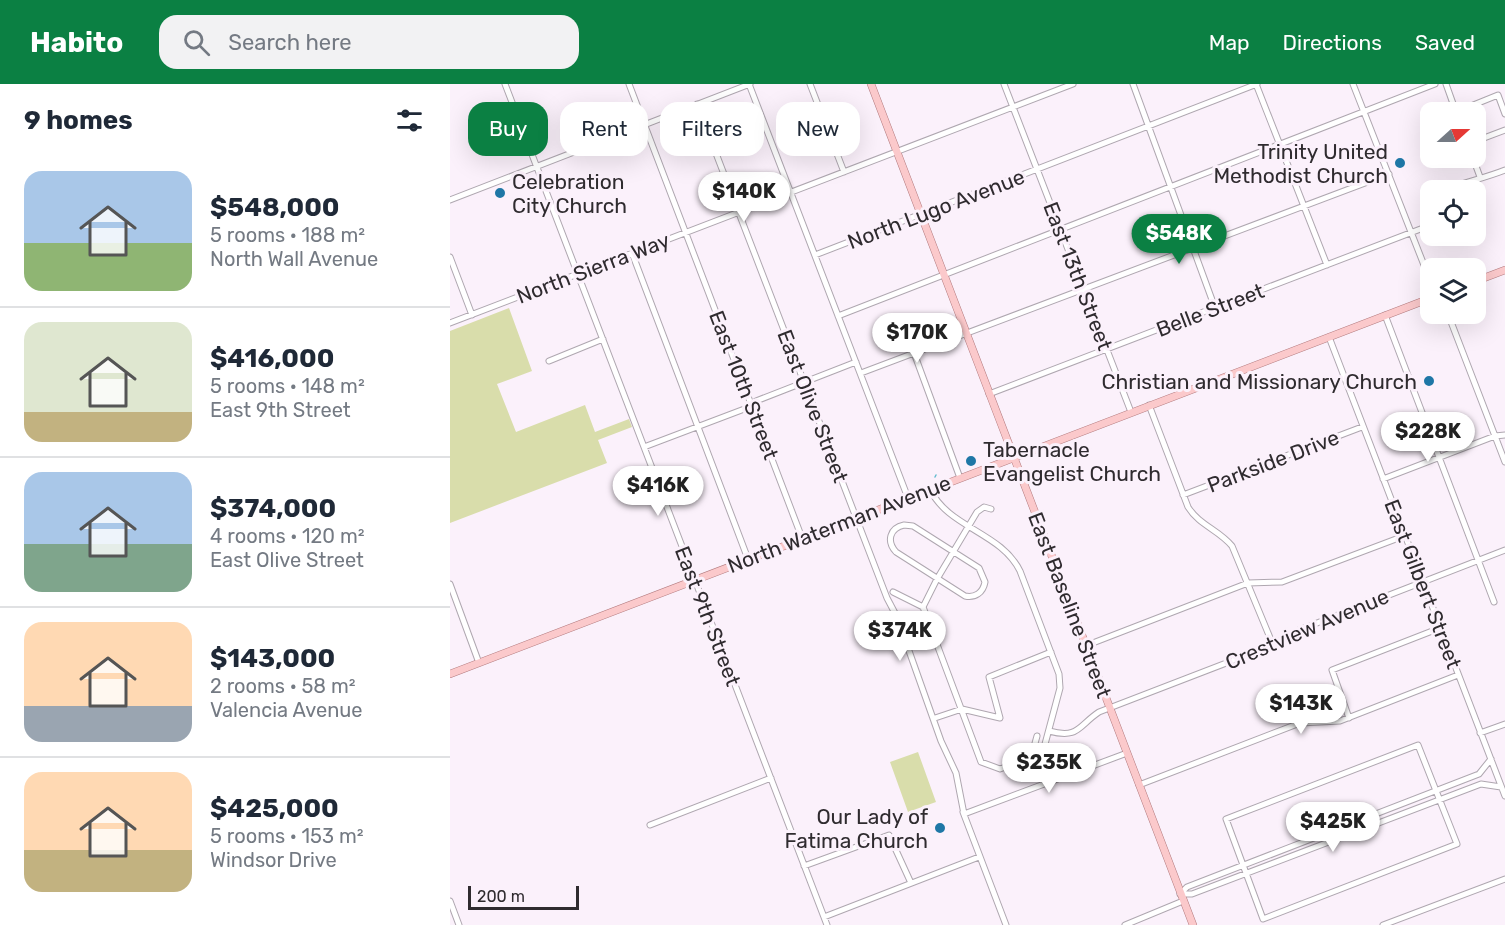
<!DOCTYPE html>
<html lang="en">
<head>
<meta charset="utf-8">
<style>
	:root { --surface:#fff; --page:#f2f2f3; --text:#1f2937; --muted:#747a83; --line:#e0e1e3; --accent:#0b8043 }
	body { margin:0; font-family:Rubik,sans-serif; background:var(--page); color:var(--text); height:100vh; display:flex; flex-direction:column; font-size:22px; white-space:nowrap }
	* { box-sizing:border-box; margin:0 }
	p { font-size:20px; color:var(--muted) }
	.icon { flex:none; width:33px; height:33px; fill:none; stroke:currentColor; stroke-width:2; stroke-linecap:round; stroke-linejoin:round }
	.map { position:relative; flex:1; overflow:hidden }
	.drawer { display:flex; flex-direction:column; background:var(--surface); width:450px }
	.drawer>* { flex:none }
	.guide { position:absolute; left:18px; top:18px; width:570px; height:54px; display:flex; gap:12px }
	.needle { width:39px; rotate:69deg }
	.fabs { position:absolute; left:970px; top:18px; display:grid; gap:12px }
	.fabs a { display:grid; place-items:center; width:66px; height:66px; border-radius:12px; background:var(--surface); box-shadow:0 6px 24px #0002; font-size:30px }
	.scale { position:absolute; left:18px; bottom:15px; width:111px; box-sizing:border-box; padding-left:6px; border:3px solid #2f2b2f; border-top:0; font-size:16px; line-height:21px; white-space:nowrap; color:#2f2b2f; -webkit-text-stroke:4px #fbf1fb; paint-order:stroke }
	.price { position:absolute; translate:-50% -51px; padding:0 14px; border-radius:21px; background:#fff; color:#222; font-size:20px; line-height:39px; filter:drop-shadow(0 2px 3px #0008) }
	.price::after { content:''; position:absolute; left:50%; top:36px; width:18px; height:14px; margin-left:-9px; background:inherit; clip-path:polygon(0 0,100% 0,50% 100%) }
	.price.selected { background:var(--accent); color:#fff }
	ul { padding:0; list-style:none }
	li { display:flex; align-items:center; gap:18px; height:150px; padding:0 24px }
	li+li { border-top:2px solid var(--line) }
	li span { display:grid; place-items:center; flex:none; width:168px; height:120px; border-radius:18px; color:#555 }
	li>.icon { margin-inline-start:auto }
	span .icon { width:72px; height:72px; fill:#fffc; stroke-width:1 }
	li b { font-size:26px }
	h2 { display:flex; justify-content:space-between; align-items:center; height:72px; padding:0 24px; font-size:26px }
	.tag { padding:0 21px; border-radius:18px; background:var(--surface); box-shadow:0 6px 24px #0002; font-size:21px; line-height:54px }
	.tag.selected { background:var(--accent); color:#fff }
	header { display:flex; align-items:center; gap:36px; box-sizing:border-box; height:84px; padding:0 30px; background:var(--accent); color:#fff }
	header strong { font-size:28px }
	nav { display:flex; gap:33px; margin-inline-start:auto; font-size:21px }
	.search { width:420px; height:54px; background:var(--page); display:flex; align-items:center; gap:15px; box-sizing:border-box; padding:0 21px; border-radius:18px; color:var(--muted); font-size:22px }
	main { display:flex; flex:1; min-height:0 }
	.map>svg:first-child { display:block }
	.green { fill:#d9ddab }
	.lines { fill:none; stroke-linecap:round; stroke-linejoin:round }
	.stream { stroke:#65bcd0; stroke-width:1.5 }
	.minor-casing { stroke:#afa7b0; stroke-width:7 }
	.major-casing { stroke:#b27a7e; stroke-width:8 }
	.minor { stroke:#fff; stroke-width:5 }
	.major { stroke:#fbc9cb; stroke-width:7 }
	.poi-dot { fill:#1e77a6; stroke:#fbf1fb; stroke-width:2 }
	.labels { text-anchor:middle; dominant-baseline:central; stroke-width:6; stroke-linejoin:round; paint-order:stroke }
	.poi-label { font-size:21px; fill:#2f2b2f; stroke:#fbf1fb; text-anchor:end }
	.street-label { font-size:21px; fill:#2f2b2f; stroke:#fbf1fb }
</style>
</head>
<body>
<header>
<strong>Habito</strong>
<div class="search"><svg class="icon" aria-label="search" viewBox="0 0 24 24"><circle cx="10" cy="10" r="6"/><path d="M15 15l6 6"/></svg>Search here</div>
<nav><a>Map</a><a>Directions</a><a>Saved</a></nav>
</header>
<main>
<section class="drawer">
<h2>9 homes<svg class="icon" aria-label="filters" viewBox="0 0 24 24"><path d="M4 7h16M4 17h16"/><circle cx="9" cy="7" r="2"/><circle cx="15" cy="17" r="2"/></svg></h2>
<ul>
<li><span style="background:linear-gradient(#a9c7e8 60%,#8fb573 0)"><svg class="icon" aria-label="home" viewBox="0 0 24 24"><path d="M3 11l9-7 9 7M6 9v11h12V9"/></svg></span><div><b>$548,000</b><p>5 rooms · 188 m²</p><p>North Wall Avenue</p></div></li>
<li><span style="background:linear-gradient(#dfe7d0 75%,#c2b280 0)"><svg class="icon" aria-label="home" viewBox="0 0 24 24"><path d="M3 11l9-7 9 7M6 9v11h12V9"/></svg></span><div><b>$416,000</b><p>5 rooms · 148 m²</p><p>East 9th Street</p></div></li>
<li><span style="background:linear-gradient(#a9c7e8 60%,#7fa58c 0)"><svg class="icon" aria-label="home" viewBox="0 0 24 24"><path d="M3 11l9-7 9 7M6 9v11h12V9"/></svg></span><div><b>$374,000</b><p>4 rooms · 120 m²</p><p>East Olive Street</p></div></li>
<li><span style="background:linear-gradient(#ffd9b3 70%,#9aa5b1 0)"><svg class="icon" aria-label="home" viewBox="0 0 24 24"><path d="M3 11l9-7 9 7M6 9v11h12V9"/></svg></span><div><b>$143,000</b><p>2 rooms · 58 m²</p><p>Valencia Avenue</p></div></li>
<li><span style="background:linear-gradient(#ffd9b3 65%,#c2b280 0)"><svg class="icon" aria-label="home" viewBox="0 0 24 24"><path d="M3 11l9-7 9 7M6 9v11h12V9"/></svg></span><div><b>$425,000</b><p>5 rooms · 153 m²</p><p>Windsor Drive</p></div></li>
</ul>
</section>
<div class="map">
<svg width="1055" height="841" viewBox="0 0 1055 841">
	<rect width="100%" height="100%" fill="#fbf1fb"/>
	<!-- green -->
	<path class="green" d="M59 224 82 287 47 300 66 348 135 321 145 348 179 335 182 343 148 356 157 379 0 439V247Z
		M468 668 486 718 458 728 440 678Z"/>
	<g class="lines">
		<!-- stream -->
		<path class="stream" d="M485 393 486 391"/>
		<!-- minor casing -->
		<g class="minor-casing">
			<path id="minor" d="M55 0 377 841
				M179 0 352 454
				M299 0 458 414
				M360 0 394 88
				M554 0 681 328
				M683 0 765 224
				M806 0 877 181
				M903 0 981 199
				M996 0 1006 28
				M247 20 437 514 447 533 491 657 506 689 514 730
				M1006 28 1048 11 1055 30
				M1026 57 1055 46
				M1023 74 1030 93
				M994 106C1015 98 1035 94 1055 86
				M0 116 300 0
				M182 169 298 475
				M365 171 807 0
				M0 173 22 231
				M998 230 1055 378
				M935 231 1044 518
				M388 232 985 0
				M0 239 623 0
				M879 253 1055 712
				M464 269 510 394
				M99 277 153 255
				M411 289 939 90
				M539 310 981 141
				M699 321 738 423C749 441 769 446 782 462L823 561
				M194 363 297 324 306 317 406 278
				M933 395 1045 352 1055 351
				M480 405C498 444 551 448 570 487L609 590 610 604 591 675 598 698
				M733 411 912 343
				M454 441 463 442 529 484 535 498C533 509 525 514 515 512L446 468C436 457 440 444 454 441Z
				M0 500 29 579
				M443 508 473 523 531 678 550 685 581 674 591 675
				M473 523 487 495 527 428 534 423 541 425
				M635 562 798 499 832 498 954 452
				M485 634 512 625 550 634 539 593 601 568
				M899 634 882 586 990 544
				M599 647C629 655 628 642 649 628L823 561 849 546 1055 466
				M1030 649 1055 640
				M968 661 1007 760 813 835 776 735Z
				M581 674 587 652
				M689 701 850 639 890 637 1008 591
				M513 728 556 841
				M514 730 677 669
				M200 741 321 694
				M354 782 439 751 461 799
				M730 810H742L1031 700 1051 703
				M730 810 737 803 1029 690 1041 675
				M0 817 9 841
				M374 833 529 773
				M675 841 733 817
				M933 841 1055 795"/>
		</g>
		<!-- major casing -->
		<g class="major-casing">
			<path id="major" d="M421 0 743 841
				M1026 197 1055 186
				M0 590 981 214"/>
		</g>
		<!-- minor -->
		<use href="#minor" class="minor"/>
		<!-- major -->
		<use href="#major" class="major"/>
	</g>
	<!-- markers -->
	<g class="poi-dot">
		<circle cx="950" cy="79" r="6"/>
		<circle cx="50" cy="109" r="6"/>
		<circle cx="979" cy="297" r="6"/>
		<circle cx="521" cy="377" r="6"/>
		<circle cx="490" cy="744" r="6"/>
	</g>
	<g class="labels">
		<!-- poi labels -->
		<g class="poi-label">
			<text x="938" y="67">Trinity United<tspan x="938" dy="24">Methodist Church</tspan></text>
			<text x="62" y="97" text-anchor="start">Celebration<tspan x="62" dy="24">City Church</tspan></text>
			<text x="967" y="297">Christian and Missionary Church</text>
			<text x="533" y="365" text-anchor="start">Tabernacle<tspan x="533" dy="24">Evangelist Church</tspan></text>
			<text x="478" y="732">Our Lady of<tspan x="478" dy="24">Fatima Church</tspan></text>
		</g>
		<!-- street labels -->
		<g class="street-label">
			<text transform="translate(486 125) rotate(-21)">North Lugo Avenue</text>
			<text transform="translate(143 184) rotate(-21)">North Sierra Way</text>
			<text transform="translate(628 192) rotate(69)">East 13th Street</text>
			<text transform="translate(760 226) rotate(-21)">Belle Street</text>
			<text transform="translate(294 301) rotate(69)">East 10th Street</text>
			<text transform="translate(363 322) rotate(69)">East Olive Street</text>
			<text transform="translate(823 377) rotate(-21)">Parkside Drive</text>
			<text transform="translate(389 440) rotate(-21)">North Waterman Avenue</text>
			<text transform="translate(973 500) rotate(69)">East Gilbert Street</text>
			<text transform="translate(620 521) rotate(69)">East Baseline Street</text>
			<text transform="translate(258 532) rotate(69)">East 9th Street</text>
			<text transform="translate(857 545) rotate(-23)">Crestview Avenue</text>
		</g>
	</g>
</svg>
<div class="fabs">
<a><svg class="needle" viewBox="-14 -14 28 28"><path d="M0-13l5 13h-10z" fill="#e53935"/><path d="M0 13l5-13h-10z" fill="#747a83"/></svg></a>
<a><svg class="icon" aria-label="locate" viewBox="0 0 24 24"><circle cx="12" cy="12" r="6"/><path d="M12 2v4M12 18v4M2 12h4M18 12h4"/></svg></a>
<a><svg class="icon" aria-label="layers" viewBox="0 0 24 24"><path d="M12 4l9 5-9 5-9-5zM3 14l9 5 9-5"/></svg></a>
</div>
<div class="scale">200 m</div>
<b class="price" style="left:294px;top:139px">$140K</b>
<b class="price selected" style="left:729px;top:181px">$548K</b>
<b class="price" style="left:467px;top:280px">$170K</b>
<b class="price" style="left:978px;top:379px">$228K</b>
<b class="price" style="left:208px;top:433px">$416K</b>
<b class="price" style="left:450px;top:578px">$374K</b>
<b class="price" style="left:851px;top:651px">$143K</b>
<b class="price" style="left:599px;top:710px">$235K</b>
<b class="price" style="left:883px;top:769px">$425K</b>
<div class="guide">
<a class="tag selected">Buy</a>
<a class="tag">Rent</a>
<a class="tag">Filters</a>
<a class="tag">New</a>
</div>
</div>
</main>
</body>
</html>
